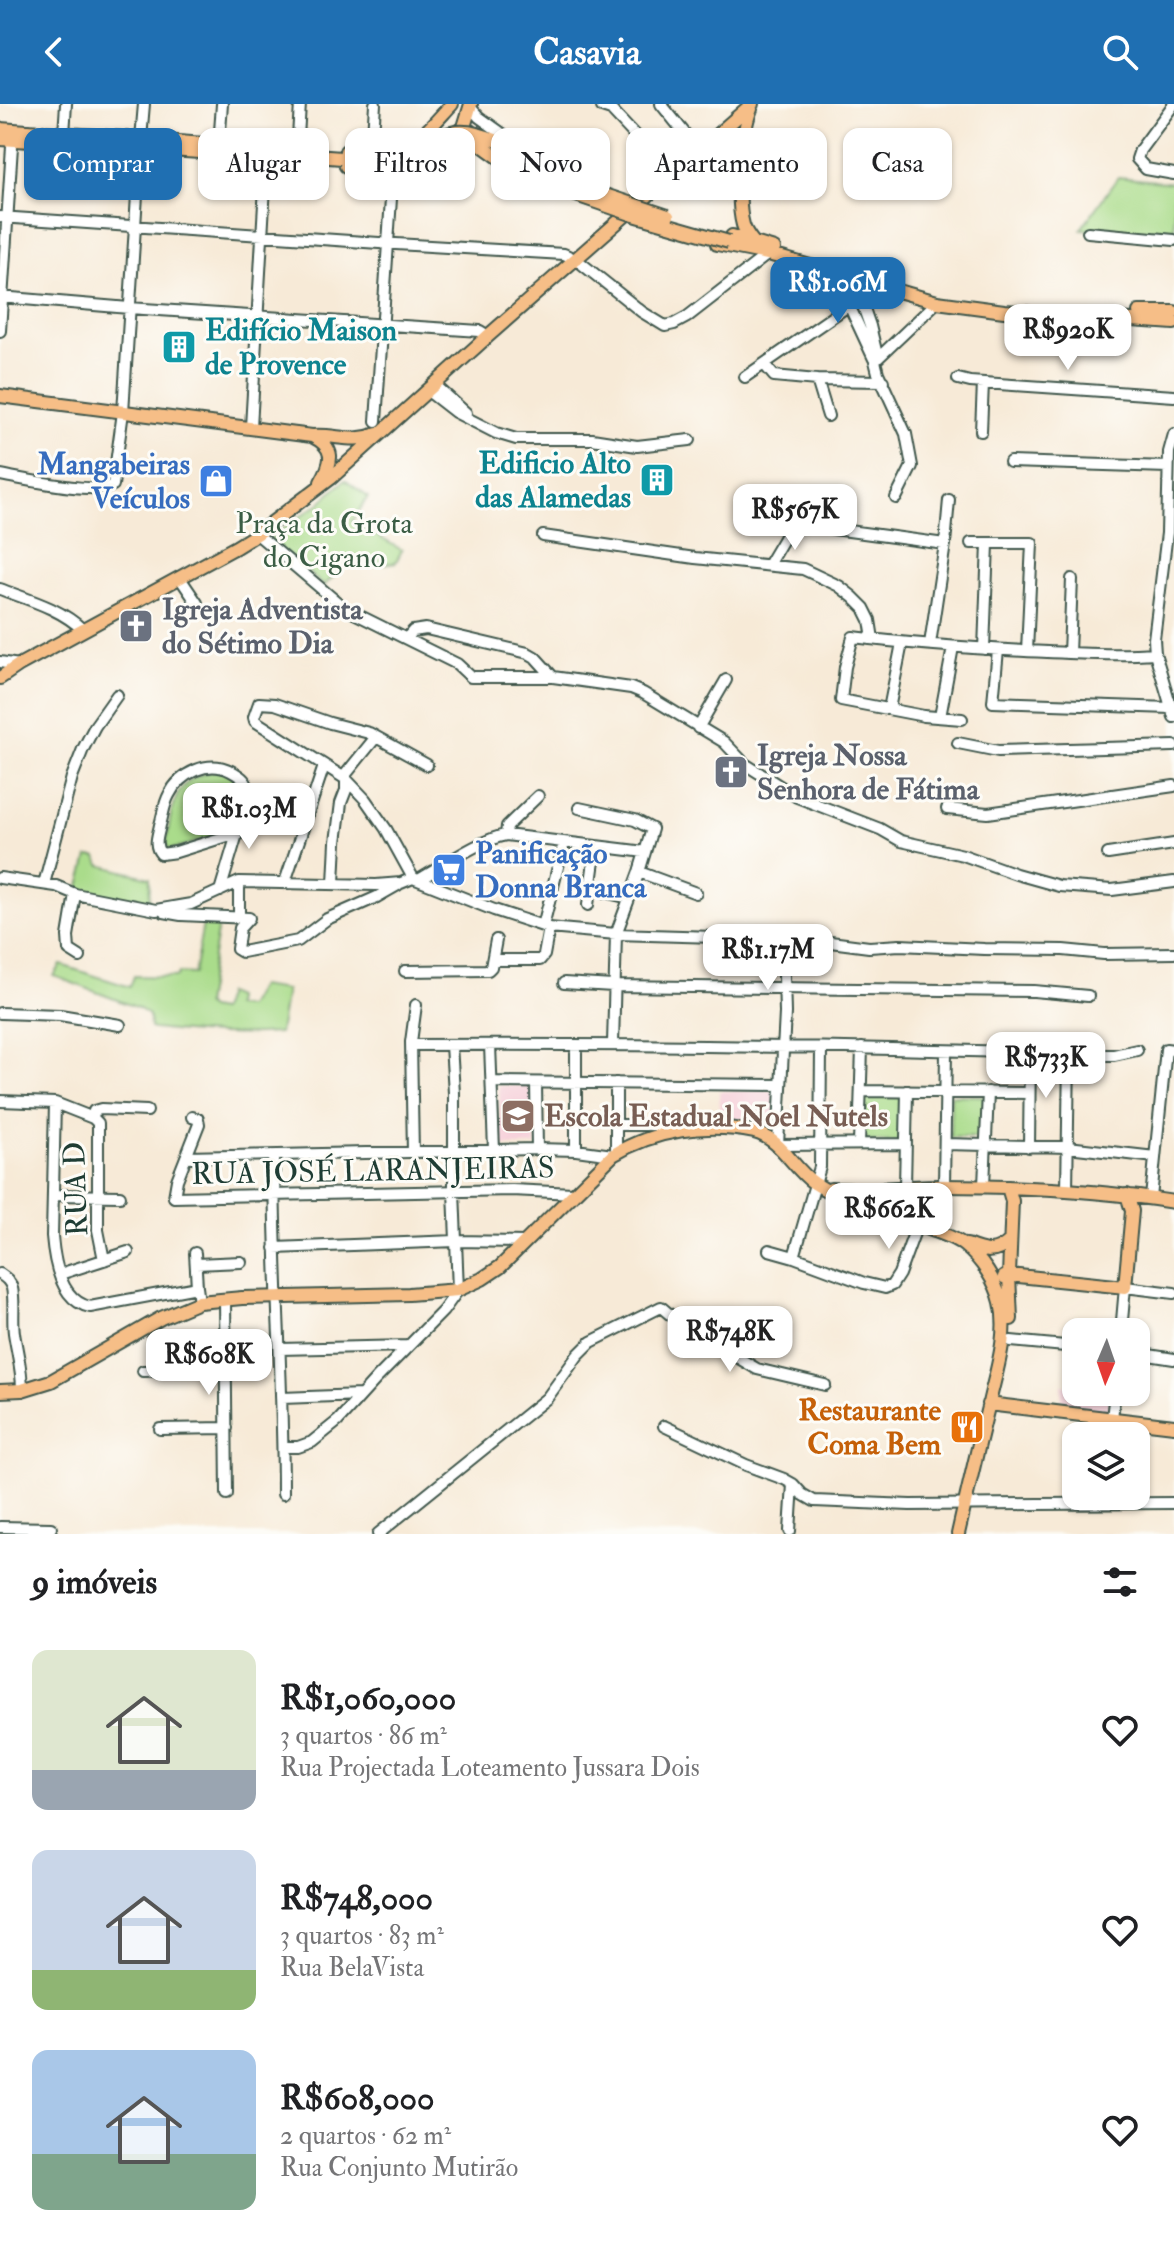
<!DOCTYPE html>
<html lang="pt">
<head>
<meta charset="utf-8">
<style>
	:root { --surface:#fff; --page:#f6f6f6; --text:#202124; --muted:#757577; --accent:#1f6fb2 }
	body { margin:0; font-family:"IM FELL Double Pica",serif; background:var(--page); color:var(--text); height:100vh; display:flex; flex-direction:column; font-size:30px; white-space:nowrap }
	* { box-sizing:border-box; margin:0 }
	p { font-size:26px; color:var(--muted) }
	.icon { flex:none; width:44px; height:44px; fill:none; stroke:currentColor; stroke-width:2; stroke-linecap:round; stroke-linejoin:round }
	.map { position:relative; height:1430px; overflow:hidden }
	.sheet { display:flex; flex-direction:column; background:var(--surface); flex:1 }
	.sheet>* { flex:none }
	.banner { position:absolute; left:24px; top:24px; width:1126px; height:72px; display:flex; gap:16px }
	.needle { width:52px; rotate:182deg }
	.controls { position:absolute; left:1062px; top:1214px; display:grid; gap:16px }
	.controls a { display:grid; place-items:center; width:88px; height:88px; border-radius:16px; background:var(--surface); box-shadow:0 2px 6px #0004; font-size:40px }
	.price { position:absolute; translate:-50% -68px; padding:0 18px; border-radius:16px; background:#fff; color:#222; font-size:26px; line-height:52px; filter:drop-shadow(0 2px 4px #0008) }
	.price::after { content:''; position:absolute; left:50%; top:48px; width:24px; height:18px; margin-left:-12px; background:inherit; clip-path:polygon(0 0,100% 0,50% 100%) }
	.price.selected { background:var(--accent); color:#fff }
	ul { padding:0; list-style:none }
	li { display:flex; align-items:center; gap:24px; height:200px; padding:0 32px }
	li span { display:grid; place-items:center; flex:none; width:224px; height:160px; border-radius:16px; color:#555 }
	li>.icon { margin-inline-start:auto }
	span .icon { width:96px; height:96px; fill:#fffc; stroke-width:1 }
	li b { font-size:34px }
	h2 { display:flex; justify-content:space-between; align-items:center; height:96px; padding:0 32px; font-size:34px }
	.tag { padding:0 28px; border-radius:16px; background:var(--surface); box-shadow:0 2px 6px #0004; font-size:28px; line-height:72px }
	.tag.selected { background:var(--accent); color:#fff }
	header { display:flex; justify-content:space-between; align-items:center; height:104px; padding:0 32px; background:var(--accent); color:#fff; font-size:36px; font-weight:700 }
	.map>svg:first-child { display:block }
	.built { fill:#f6cfd9 }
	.green { fill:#aadc8b; stroke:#648c60; stroke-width:2 }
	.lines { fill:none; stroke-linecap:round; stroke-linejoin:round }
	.minor-casing { stroke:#3f574c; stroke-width:14 }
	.major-casing { stroke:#3f574c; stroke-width:16 }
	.minor { stroke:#fff; stroke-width:10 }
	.major { stroke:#f6be87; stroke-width:12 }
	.major-bridge-casing { stroke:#3f574c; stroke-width:16; stroke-linecap:butt }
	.major-bridge { stroke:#f6be87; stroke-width:12 }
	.labels { text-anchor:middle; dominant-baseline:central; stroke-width:6; stroke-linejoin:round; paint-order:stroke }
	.culture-label { font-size:30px; font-weight:bold; fill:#0d838f; stroke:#fdfcf7; text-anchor:start }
	.shop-label { font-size:30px; font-weight:bold; fill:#366cbe; stroke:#fdfcf7; text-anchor:end }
	.park-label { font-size:30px; fill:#3b5d45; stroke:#fdfcf7 }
	.worship-label { font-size:30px; font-weight:bold; fill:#5b616d; stroke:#fdfcf7; text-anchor:start }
	.education-label { font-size:30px; font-weight:bold; fill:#785e54; stroke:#fdfcf7; text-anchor:start }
	.street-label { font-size:30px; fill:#1f3d34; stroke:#fdfcf7 }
	.food-label { font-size:30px; font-weight:bold; fill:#c56008; stroke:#fdfcf7; text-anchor:end }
</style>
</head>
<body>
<header><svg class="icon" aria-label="back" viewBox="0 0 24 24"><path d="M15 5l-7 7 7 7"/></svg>Casavia<svg class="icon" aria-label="search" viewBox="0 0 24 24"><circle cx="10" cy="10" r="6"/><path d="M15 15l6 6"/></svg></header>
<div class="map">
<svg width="1174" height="1430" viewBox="0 0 1174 1430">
	<rect width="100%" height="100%" fill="#fdfcf7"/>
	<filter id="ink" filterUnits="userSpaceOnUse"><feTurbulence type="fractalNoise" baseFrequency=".0125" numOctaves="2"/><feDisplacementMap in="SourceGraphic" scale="16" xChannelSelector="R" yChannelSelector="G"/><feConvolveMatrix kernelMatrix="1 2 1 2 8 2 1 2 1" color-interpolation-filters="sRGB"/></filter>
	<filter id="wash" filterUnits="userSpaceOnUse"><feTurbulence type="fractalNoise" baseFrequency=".006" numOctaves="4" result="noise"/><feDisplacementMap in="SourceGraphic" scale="32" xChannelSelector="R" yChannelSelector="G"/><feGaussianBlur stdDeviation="1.8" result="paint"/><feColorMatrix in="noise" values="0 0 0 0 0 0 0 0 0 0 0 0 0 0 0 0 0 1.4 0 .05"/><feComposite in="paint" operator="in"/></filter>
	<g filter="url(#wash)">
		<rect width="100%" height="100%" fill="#f7ead7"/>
		<!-- built -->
		<path class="built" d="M499 982H535V1042H501Z
			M719 987H776L778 989 774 1024 753 1018 720 1016Z
			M1062 1281 1076 1283V1288H1111L1110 1306 1061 1302Z"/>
		<!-- green -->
		<path class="green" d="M1118 73 1174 79V133L1081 125Z
			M345 376 368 393 352 418 402 446 396 458 383 460 355 452 324 482 269 434 320 399Z
			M224 666 248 683 233 727 170 746 166 741C173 699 173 670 224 666Z
			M88 753H97L100 761 150 774 149 801 79 786Z
			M203 820 218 821 205 901 209 905 220 907 226 889 235 893 234 902 247 903 259 882 286 886 279 929C238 932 195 930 154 925L150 924 149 911 138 904 54 872 61 861 130 883 134 872 177 873 179 869 194 870Z
			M864 988 904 989 902 1038 862 1037Z
			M951 991 986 992 985 1034 950 1033Z"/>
	</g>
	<g filter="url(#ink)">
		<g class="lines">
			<!-- minor casing -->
			<g class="minor-casing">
				<path id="minor" d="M661 0 699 47
					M1174 0 1140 46 1137 55 1146 65 1174 70
					M470 3 479 13 525 46
					M602 3 611 6 672 71
					M64 30 66 0
					M141 35 144 0
					M219 41 222 0
					M372 48 375 0
					M297 50 300 0
					M566 70 599 84
					M0 113 379 139 564 150 577 156 642 208 665 222 674 220 687 213 768 150
					M1088 128 1174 136
					M834 169 874 255
					M864 179 861 196 870 222 876 247 875 257 878 269 906 330 912 362 896 394
					M0 193 129 204 480 227 488 232
					M0 227 12 42 10 35 5 32
					M875 257 937 198
					M764 260 774 272 817 276 883 277
					M745 273 848 202 861 196
					M958 275 970 278 1174 292
					M817 276 828 312
					M435 281 466 309
					M428 287 455 308 496 329 516 335H592L637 342 690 336
					M376 317 393 65
					M251 323 267 48
					M981 327 983 279
					M1174 330 1169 348 1167 429 1154 535 1155 549 1174 613
					M1010 358 1168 363
					M0 371C23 375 96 391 113 381L123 308 140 45
					M257 430 344 504 457 560 471 573H553L631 584 643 589 724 638 745 660 797 693 880 725 901 737 963 751 1016 770 1059 782 1112 786 1174 778
					M543 432 695 454 803 465 839 482 853 493 864 504 870 516 873 535
					M971 439H1032L1027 547
					M768 461 794 417 834 425 945 440
					M180 474 197 499
					M0 485C29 496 60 504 83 526
					M407 534 413 527 426 525 528 549 535 553 553 573
					M930 540 945 440 949 396
					M984 545 988 440
					M998 546 993 598 1171 604
					M1069 549 1072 475
					M0 558 19 561
					M889 605 902 539
					M940 613 953 543
					M962 615 924 612 841 596 845 563 853 533C910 540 968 544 1025 547 1068 549 1112 552 1155 549
					M698 624 726 576
					M958 639 998 647 1174 642
					M579 704 635 716 652 725 639 768 616 830 613 940
					M947 705 988 709 1174 682
					M506 731 507 722 538 692
					M1108 750 1174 740
					M639 768 696 789
					M0 774 56 782 75 790 156 806 191 800 239 778 376 781 401 779 413 774
					M413 774 494 806 549 824 616 830 815 836 869 843 900 841 984 845 1063 846 1104 850 1174 849
					M413 774 386 725 365 695 346 675 255 617 254 613 259 599 275 600 330 619 369 629 427 661
					M420 775C443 762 481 735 506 731L645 748
					M239 778V814
					M285 778 324 662
					M334 779 336 738 341 699 346 686V670L376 633
					M44 780 72 673 83 645 95 622 117 591
					M592 785 629 794
					M220 787 249 690C248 677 242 673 231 667 208 655 180 669 169 691 164 700 163 711 160 721 158 732 153 741 161 750L176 748 237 729
					M75 790 68 832 69 846 80 853
					M588 801 596 742
					M164 808 181 811 249 814
					M249 814 240 824 237 845 242 848 298 837 327 815 377 793 398 781
					M543 822 564 739
					M783 835 785 909 778 1041 906 1040
					M493 856H540L544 851 549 824
					M405 867 488 866 491 863 496 836
					M564 879 613 882 1034 887 1088 892
					M0 909 60 911 120 921
					M411 941C641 940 871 943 1100 951H1114L1137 946
					M490 941 494 1046
					M492 978 781 981
					M536 979 537 1045
					M616 979V1049
					M861 987 1029 989
					M0 997 55 999 93 1014 94 1007 101 1005 147 1007
					M55 999 52 1132C54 1157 61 1197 90 1203L197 1183 199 1198
					M192 1013 198 1015 199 1020 177 1076 174 1093 512 1086 573 1089
					M93 1014 98 1019V1126L104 1156
					M616 1021H678L691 1023
					M859 1040 862 944
					M945 1040 1068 1043 1155 1053
					M1029 1043 1030 949
					M576 1046V941
					M413 1049 411 938 416 901
					M274 1052C274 1165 283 1277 283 1390
					M186 1053 537 1045 576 1046 613 1051
					M905 1082 907 987
					M944 1082 946 947
					M984 1082 988 988
					M1067 1086 1069 950
					M54 1091 120 1092
					M1151 1094 1166 945 1174 946
					M275 1144 456 1137 525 1138
					M769 1146 794 1153 864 1179 885 1184 892 1181 899 1170 917 1121
					M195 1149 197 1183
					M794 1153 820 1063 821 944
					M196 1160 241 1158
					M0 1170C6 1174 10 1177 12 1184 15 1198 12 1214 14 1229 17 1249 22 1265 22 1286
					M60 1170 128 1148
					M225 1195 227 1390
					M1121 1228 1125 1183 1174 1189
					M1011 1237 1076 1243
					M280 1245 408 1242
					M1136 1249 1174 1255
					M143 1267 225 1264
					M282 1294 361 1291
					M664 1322 746 1361 784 1375 793 1380 802 1390 814 1397 910 1401 1174 1399
					M160 1325 227 1324
					M1110 1332 1115 1288
					M283 1343H298L312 1338 338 1317 377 1274 443 1207 458 1186 454 1087V989L451 941
					M0 1423 51 1424
					M790 1427 793 1380
					M378 1430 547 1294 578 1251 591 1238 661 1203 681 1220 757 1265 825 1281"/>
			</g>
			<!-- major casing -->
			<g class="major-casing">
				<path id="major" d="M751 5C741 29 736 96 743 121 745 128 749 133 753 138
					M0 25 219 41 235 46 355 55
					M470 27 476 37 501 55
					M477 30C505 37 527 53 551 68
					M453 33 464 23 471 0
					M0 35 200 48
					M346 47C358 48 372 49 385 49 414 47 434 19 452 0
					M346 62 393 65 416 56 437 41
					M732 132 774 145
					M717 140 768 150 937 198 1004 207 1174 219
					M1139 208H1174
					M0 292 312 332C337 330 351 340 377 330
					M312 332C336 344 333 357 321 378
					M0 574 19 561 236 443 257 430 331 374 488 232 752 0
					M1008 1083 1012 1097 1009 1171 1011 1215
					M831 1085C867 1088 905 1082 941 1082 1019 1082 1097 1086 1174 1098
					M967 1141C984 1148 995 1151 1010 1137
					M1004 1173 1009 1171 1125 1183 1132 1107 1127 1091
					M0 1287 22 1286 51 1277 161 1214 199 1198 242 1194 409 1190 458 1186 482 1175 500 1163 613 1051C654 1026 707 1018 754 1028 782 1035 792 1064 814 1079 848 1101 889 1110 927 1124 939 1129 955 1133 965 1142 981 1155 996 1177 1001 1198 1009 1231 996 1267 989 1299 978 1343 968 1386 958 1430
					M988 1300 1174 1322"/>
			</g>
			<!-- minor -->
			<use href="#minor" class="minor"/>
			<!-- major -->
			<use href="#major" class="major"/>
			<!-- major-bridge casing -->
			<g class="major-bridge-casing">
				<path id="major-bridge" d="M355 55C370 56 386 60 400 55 430 46 440 20 477 30
					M501 55 576 91 634 111 729 138
					M551 68 578 82 668 112"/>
			</g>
			<!-- major-bridge -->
			<use href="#major-bridge" class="major-bridge"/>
		</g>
	</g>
	<!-- icons -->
	<defs>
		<g id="building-square" transform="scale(1.8)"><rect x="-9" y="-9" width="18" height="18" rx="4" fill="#0f9aa8" stroke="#fdfcf7"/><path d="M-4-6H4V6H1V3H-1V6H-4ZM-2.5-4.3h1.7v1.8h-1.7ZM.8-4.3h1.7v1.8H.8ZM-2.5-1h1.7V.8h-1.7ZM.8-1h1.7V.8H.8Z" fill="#fff"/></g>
		<g id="shop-square" transform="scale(1.8)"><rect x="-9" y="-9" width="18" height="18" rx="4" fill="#3f7fe0" stroke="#fdfcf7"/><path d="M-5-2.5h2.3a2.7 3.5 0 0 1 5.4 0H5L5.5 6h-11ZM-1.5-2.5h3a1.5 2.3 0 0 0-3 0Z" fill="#fff"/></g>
		<g id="church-square" transform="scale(1.8)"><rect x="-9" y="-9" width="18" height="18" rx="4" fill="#6b7280" stroke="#fdfcf7"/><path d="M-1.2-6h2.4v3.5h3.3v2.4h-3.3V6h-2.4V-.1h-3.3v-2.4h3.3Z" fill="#fff"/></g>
		<g id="supermarket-square" transform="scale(1.8)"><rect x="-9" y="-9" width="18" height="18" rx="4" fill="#3f7fe0" stroke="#fdfcf7"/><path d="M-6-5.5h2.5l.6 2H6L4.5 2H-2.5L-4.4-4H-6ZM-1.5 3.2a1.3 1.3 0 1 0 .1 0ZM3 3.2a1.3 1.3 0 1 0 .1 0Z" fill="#fff"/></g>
		<g id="school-square" transform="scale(1.8)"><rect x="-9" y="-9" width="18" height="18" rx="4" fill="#8d6e63" stroke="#fdfcf7"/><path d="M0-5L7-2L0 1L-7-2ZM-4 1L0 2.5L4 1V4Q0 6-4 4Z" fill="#fff"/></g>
		<g id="restaurant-square" transform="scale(1.8)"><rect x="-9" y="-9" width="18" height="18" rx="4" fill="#e8710a" stroke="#fdfcf7"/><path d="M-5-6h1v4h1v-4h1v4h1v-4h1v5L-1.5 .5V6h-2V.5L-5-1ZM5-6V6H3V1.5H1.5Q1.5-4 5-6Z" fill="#fff"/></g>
	</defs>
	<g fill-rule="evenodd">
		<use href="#building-square" x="179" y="243"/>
		<use href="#building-square" x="657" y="376"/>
		<use href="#shop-square" x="216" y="377"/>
		<use href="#church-square" x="136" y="522"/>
		<use href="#church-square" x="731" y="668"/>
		<use href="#supermarket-square" x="449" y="766"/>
		<use href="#school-square" x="518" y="1012"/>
		<use href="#restaurant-square" x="967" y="1323"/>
	</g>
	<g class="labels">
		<!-- culture labels -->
		<g class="culture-label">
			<text x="205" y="226">Edifício Maison<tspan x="205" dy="34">de Provence</tspan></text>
			<text x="631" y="359" text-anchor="end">Edificio Alto<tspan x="631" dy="34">das Alamedas</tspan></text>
		</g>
		<!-- shop labels -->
		<g class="shop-label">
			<text x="190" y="360">Mangabeiras<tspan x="190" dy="34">Veículos</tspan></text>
			<text x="475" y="749" text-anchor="start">Panificação<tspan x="475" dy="34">Donna Branca</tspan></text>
		</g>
		<!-- park labels -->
		<g class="park-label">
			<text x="324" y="419">Praça da Grota<tspan x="324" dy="34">do Cigano</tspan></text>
		</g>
		<!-- worship labels -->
		<g class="worship-label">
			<text x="162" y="505">Igreja Adventista<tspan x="162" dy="34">do Sétimo Dia</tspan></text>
			<text x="757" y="651">Igreja Nossa<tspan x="757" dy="34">Senhora de Fátima</tspan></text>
		</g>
		<!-- education labels -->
		<g class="education-label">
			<text x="544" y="1012">Escola Estadual Noel Nutels</text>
		</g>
		<!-- street labels -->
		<g class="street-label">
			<text transform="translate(373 1067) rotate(-1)">RUA JOSÉ LARANJEIRAS</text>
			<text transform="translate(76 1085) rotate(-92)">RUA D</text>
		</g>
		<!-- food labels -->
		<g class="food-label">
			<text x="941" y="1306">Restaurante<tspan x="941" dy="34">Coma Bem</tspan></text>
		</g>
	</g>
</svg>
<div class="controls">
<a><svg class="needle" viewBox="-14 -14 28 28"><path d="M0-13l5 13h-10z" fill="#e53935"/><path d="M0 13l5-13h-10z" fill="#757577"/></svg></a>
<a><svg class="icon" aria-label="layers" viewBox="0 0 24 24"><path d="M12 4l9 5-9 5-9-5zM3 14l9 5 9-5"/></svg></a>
</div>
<b class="price selected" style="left:838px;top:221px">R$1.06M</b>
<b class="price" style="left:1068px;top:268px">R$920K</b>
<b class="price" style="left:795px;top:448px">R$567K</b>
<b class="price" style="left:249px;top:747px">R$1.03M</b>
<b class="price" style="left:768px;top:888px">R$1.17M</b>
<b class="price" style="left:1046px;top:996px">R$733K</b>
<b class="price" style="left:889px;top:1147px">R$662K</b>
<b class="price" style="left:730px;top:1270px">R$748K</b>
<b class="price" style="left:209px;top:1293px">R$608K</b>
<div class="banner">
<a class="tag selected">Comprar</a>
<a class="tag">Alugar</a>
<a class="tag">Filtros</a>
<a class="tag">Novo</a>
<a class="tag">Apartamento</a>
<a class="tag">Casa</a>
</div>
</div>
<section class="sheet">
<h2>9 imóveis<svg class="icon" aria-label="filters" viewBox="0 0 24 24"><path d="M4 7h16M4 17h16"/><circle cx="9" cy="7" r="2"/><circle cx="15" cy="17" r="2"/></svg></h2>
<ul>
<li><span style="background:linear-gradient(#dfe7d0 75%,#9aa5b1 0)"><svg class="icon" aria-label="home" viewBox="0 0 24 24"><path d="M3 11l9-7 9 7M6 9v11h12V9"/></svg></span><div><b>R$1,060,000</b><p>3 quartos · 86 m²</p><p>Rua Projectada Loteamento Jussara Dois</p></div><svg class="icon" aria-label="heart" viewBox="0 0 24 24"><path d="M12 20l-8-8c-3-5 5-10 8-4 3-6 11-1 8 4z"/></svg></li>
<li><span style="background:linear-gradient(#c9d6e8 75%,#8fb573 0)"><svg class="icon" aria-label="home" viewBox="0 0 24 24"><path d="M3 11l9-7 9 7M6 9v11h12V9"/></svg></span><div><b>R$748,000</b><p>3 quartos · 83 m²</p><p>Rua BelaVista</p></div><svg class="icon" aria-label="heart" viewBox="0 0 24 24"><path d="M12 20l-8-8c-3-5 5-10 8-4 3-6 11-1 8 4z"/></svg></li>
<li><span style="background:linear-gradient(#a9c7e8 65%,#7fa58c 0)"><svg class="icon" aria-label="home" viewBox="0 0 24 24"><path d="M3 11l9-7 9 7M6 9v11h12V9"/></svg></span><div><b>R$608,000</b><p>2 quartos · 62 m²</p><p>Rua Conjunto Mutirão</p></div><svg class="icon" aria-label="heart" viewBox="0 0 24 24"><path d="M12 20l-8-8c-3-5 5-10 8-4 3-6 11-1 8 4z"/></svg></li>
</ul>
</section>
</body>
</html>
